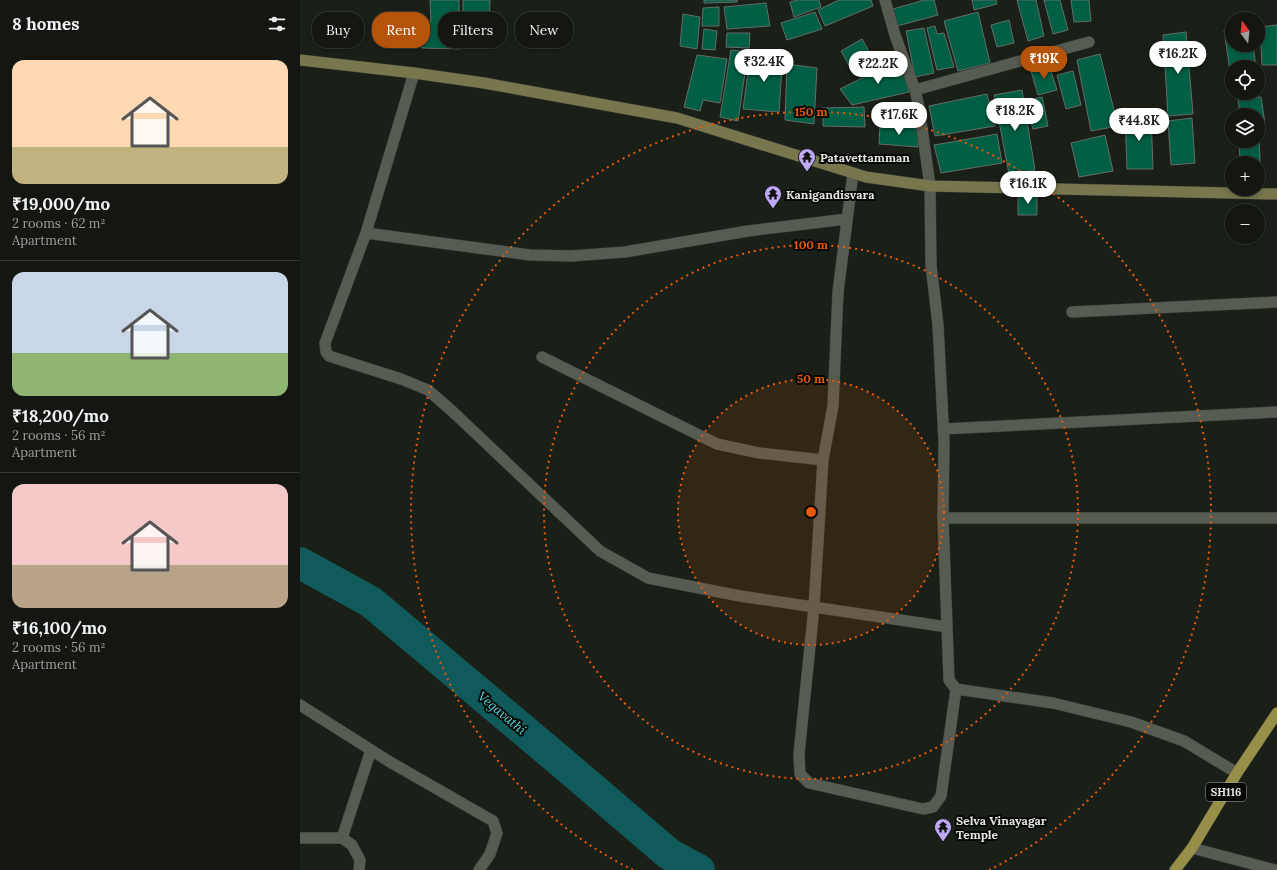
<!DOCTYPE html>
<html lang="en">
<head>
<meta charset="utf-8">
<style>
	:root { --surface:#141711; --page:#21241f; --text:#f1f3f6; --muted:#9d9f9f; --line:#333631; --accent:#b45309 }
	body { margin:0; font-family:Lora,serif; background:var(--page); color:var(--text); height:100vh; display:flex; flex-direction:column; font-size:15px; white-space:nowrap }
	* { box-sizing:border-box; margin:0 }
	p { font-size:13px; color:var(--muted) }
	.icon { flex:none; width:22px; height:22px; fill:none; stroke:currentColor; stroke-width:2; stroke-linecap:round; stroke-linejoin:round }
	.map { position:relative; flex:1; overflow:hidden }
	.drawer { display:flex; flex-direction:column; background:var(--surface); width:300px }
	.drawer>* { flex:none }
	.banner { position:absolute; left:12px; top:12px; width:380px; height:36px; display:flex; gap:8px }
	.needle { width:26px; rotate:345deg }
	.buttons { position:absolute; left:925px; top:12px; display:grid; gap:8px }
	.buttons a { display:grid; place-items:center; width:40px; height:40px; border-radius:50%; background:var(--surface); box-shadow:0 2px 6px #0003,0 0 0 1px var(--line); font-size:20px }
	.price { position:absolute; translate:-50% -34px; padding:0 9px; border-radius:14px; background:#fff; color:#222; font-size:13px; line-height:26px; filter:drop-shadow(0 1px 2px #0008) }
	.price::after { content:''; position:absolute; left:50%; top:24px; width:12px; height:9px; margin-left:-6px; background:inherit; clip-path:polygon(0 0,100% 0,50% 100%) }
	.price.selected { background:var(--accent); color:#fff }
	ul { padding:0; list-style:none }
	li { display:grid; align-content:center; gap:8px; height:212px; padding:0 12px }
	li+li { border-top:1px solid var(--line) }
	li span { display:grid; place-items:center; height:124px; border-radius:12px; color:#555 }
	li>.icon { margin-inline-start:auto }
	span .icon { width:72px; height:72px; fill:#fffc; stroke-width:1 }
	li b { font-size:17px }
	h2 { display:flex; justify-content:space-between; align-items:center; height:48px; padding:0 12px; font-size:17px }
	.tag { padding:0 14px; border-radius:16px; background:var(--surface); box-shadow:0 2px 6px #0003,0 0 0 1px var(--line); font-size:14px; line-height:36px }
	.tag.selected { background:var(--accent); color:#fff }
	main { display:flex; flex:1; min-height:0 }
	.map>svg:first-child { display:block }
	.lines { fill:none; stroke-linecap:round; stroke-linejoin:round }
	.river { stroke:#105a5c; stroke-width:32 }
	.building { fill:#005f44; stroke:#626f69 }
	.minor-casing { stroke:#373a35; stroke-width:12 }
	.secondary-casing { stroke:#373a35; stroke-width:12 }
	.primary-casing { stroke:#373a35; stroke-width:12 }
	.minor { stroke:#565c52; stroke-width:11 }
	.secondary { stroke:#77764d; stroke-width:11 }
	.primary { stroke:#978f47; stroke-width:11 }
	.ring { fill:none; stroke:#e8590c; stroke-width:2; stroke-dasharray:2 4 }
	.labels { text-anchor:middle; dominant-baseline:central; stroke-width:4; stroke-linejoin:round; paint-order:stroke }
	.shield { fill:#070806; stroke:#a2a5a0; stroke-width:1 }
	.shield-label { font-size:11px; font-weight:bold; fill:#e5e8e2 }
	.poi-label { font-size:12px; font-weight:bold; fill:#e5e8e2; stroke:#070806; text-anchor:start }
	.water-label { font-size:13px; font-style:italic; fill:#58dbe0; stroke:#070806 }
	.centre { fill:#e8590c; stroke:#070806; stroke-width:2 }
	.ring-label { font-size:12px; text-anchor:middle; font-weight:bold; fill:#e8590c; stroke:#070806; stroke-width:4; stroke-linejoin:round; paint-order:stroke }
</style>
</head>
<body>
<main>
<section class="drawer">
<h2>8 homes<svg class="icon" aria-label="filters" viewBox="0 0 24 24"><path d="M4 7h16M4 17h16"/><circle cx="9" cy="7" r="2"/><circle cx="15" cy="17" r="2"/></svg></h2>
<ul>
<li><span style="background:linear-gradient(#ffd9b3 70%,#c2b280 0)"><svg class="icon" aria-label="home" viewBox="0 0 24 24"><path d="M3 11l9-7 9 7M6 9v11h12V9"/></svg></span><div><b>₹19,000/mo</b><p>2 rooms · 62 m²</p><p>Apartment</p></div></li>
<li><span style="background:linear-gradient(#c9d6e8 65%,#8fb573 0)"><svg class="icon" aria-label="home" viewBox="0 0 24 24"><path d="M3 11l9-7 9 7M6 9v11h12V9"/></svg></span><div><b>₹18,200/mo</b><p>2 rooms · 56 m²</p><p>Apartment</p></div></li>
<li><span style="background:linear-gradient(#f6c9c9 65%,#b9a48a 0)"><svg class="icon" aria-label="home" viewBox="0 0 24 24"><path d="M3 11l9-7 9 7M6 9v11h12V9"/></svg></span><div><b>₹16,100/mo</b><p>2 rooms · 56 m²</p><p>Apartment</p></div></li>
</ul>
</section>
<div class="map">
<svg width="977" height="870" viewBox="0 0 977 870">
	<rect width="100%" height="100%" fill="#1a1f17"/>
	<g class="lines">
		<!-- river -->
		<path class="river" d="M0 563 71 602 259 760 369 854 399 870"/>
	</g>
	<!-- building -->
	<path class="building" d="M130 0H159L160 49 122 48 121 21H131Z
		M163 0H190L189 25H163Z
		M404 0H437V2L404 3Z
		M497 0H519L521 7 494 17 490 2Z
		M539 0H571L573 6 525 26 518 10Z
		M624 0H634L638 15 597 26 593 9Z
		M672 0H696L697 4 674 10Z
		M717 0H736L744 36 728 41Z
		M744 0H760L768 30 753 34Z
		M771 0H789L791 21 774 22Z
		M466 3 470 26 427 29 424 7Z
		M419 7V26H402L403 8Z
		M515 12 522 29 487 40 481 23Z
		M678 12 690 63 658 71 644 21Z
		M383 14 400 17 397 49 380 46Z
		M709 20 714 43 697 47 691 25Z
		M977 25V65H962L960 27Z
		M635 26 637 34 644 33 654 67 637 70 627 28Z
		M624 28 634 73 615 77 606 31Z
		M404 29 417 31 415 50 402 49Z
		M932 29V45H953L956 67H932V85L924 30Z
		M886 32 893 114 868 116 863 35Z
		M427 33H450L449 48 426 47Z
		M562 39 574 60 564 66 561 61 550 67 541 51Z
		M431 50 448 52 438 121 420 117Z
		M466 51 483 52 479 112 443 109 450 57 465 58Z
		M800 54 818 126 791 131 777 60Z
		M397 55 427 59 420 103 403 100 400 111 384 107Z
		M600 59 609 92 552 105 540 89Z
		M487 64 517 68 514 124 485 120Z
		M749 65 757 90 738 95 731 71Z
		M773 71 781 105 766 109 757 75Z
		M958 78 960 94 934 96 933 93H958Z
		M722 90 735 170 709 174 694 95Z
		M687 94 695 126 635 136 629 106Z
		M742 97 748 126 733 129 725 101Z
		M961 97 965 124 958 125V115H940L938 99Z
		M564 107 565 127 523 126V108Z
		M851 114 853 169H827L825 117Z
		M892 118 895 163 871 165 868 121Z
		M580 125 618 128V147L579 144Z
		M697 134 702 163 641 173 634 145Z
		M805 135 813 171 779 177 771 143Z
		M958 135H959L961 184H958V163H940L939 141H958Z
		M737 195V215H718V196Z"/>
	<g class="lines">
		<!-- minor casing -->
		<g class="minor-casing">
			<path id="minor" d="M585 0 595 35 615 90 619 107 630 186 631 265 638 325 644 441 643 518 649 680 656 689 753 703 831 722 884 741 937 773
				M114 73 66 233 25 343 26 352 29 356 101 379 128 390 152 411 300 551 348 578 440 596 647 627
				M615 90 789 42
				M553 173 538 292 533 406 523 460 514 607 499 754 500 774 509 783 623 809 633 807 641 796 656 689
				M66 233 230 255 271 256 325 252 448 231 547 219
				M772 312 977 302
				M242 357 417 444 459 453 523 460
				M643 429 977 412
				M643 518H977
				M0 705 90 762 193 821 197 833 190 854 179 870
				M0 838H42L52 845 60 860 59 870
				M42 838 71 750
				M892 848 975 870"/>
		</g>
		<!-- secondary casing -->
		<g class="secondary-casing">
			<path id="secondary" d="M0 60 114 73 184 83 377 118 566 177 630 186 977 194"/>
		</g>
		<!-- primary casing -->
		<g class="primary-casing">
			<path id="primary" d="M875 870 892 848 937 773 977 713"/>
		</g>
		<!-- minor -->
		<use href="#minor" class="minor"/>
		<!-- secondary -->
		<use href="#secondary" class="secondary"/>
		<!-- primary -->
		<use href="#primary" class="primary"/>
	</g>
	<!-- distance rings -->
	<circle cx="511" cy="512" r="133" fill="#e8590c" fill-opacity=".12"/>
	<g class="ring">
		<circle cx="511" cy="512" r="133"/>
		<circle cx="511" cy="512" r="267"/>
		<path d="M333 870A400 400 0 1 1 689 870"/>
	</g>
	<!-- icons -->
	<defs>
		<g id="temple-pin" transform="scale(0.9)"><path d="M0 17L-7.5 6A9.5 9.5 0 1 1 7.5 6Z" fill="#bea9f5" stroke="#070806"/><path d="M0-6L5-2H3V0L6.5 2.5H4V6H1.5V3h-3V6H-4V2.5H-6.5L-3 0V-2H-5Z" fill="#111"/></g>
	</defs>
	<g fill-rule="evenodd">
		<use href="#temple-pin" x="507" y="157"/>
		<use href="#temple-pin" x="473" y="194"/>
		<use href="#temple-pin" x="643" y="827"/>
	</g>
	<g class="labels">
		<!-- shield labels -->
		<rect class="shield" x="906" y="783" width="40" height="18" rx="3"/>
		<g class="shield-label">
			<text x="926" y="792">SH116</text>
		</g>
		<!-- poi labels -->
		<g class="poi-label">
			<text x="520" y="157">Patavettamman</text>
			<text x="486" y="194">Kanigandisvara</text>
			<text x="656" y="820">Selva Vinayagar<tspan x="656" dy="14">Temple</tspan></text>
		</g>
		<!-- water labels -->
		<g class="water-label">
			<text transform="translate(202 713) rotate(40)">Vegavathi</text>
		</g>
	</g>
	<circle cx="511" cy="512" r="6" class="centre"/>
	<g class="ring-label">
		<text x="511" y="116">150 m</text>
		<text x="511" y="249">100 m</text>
		<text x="511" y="383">50 m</text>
	</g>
</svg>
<div class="buttons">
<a><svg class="needle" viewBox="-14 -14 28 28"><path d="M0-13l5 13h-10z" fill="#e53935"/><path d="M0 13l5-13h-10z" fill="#9d9f9f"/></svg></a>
<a><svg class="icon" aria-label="locate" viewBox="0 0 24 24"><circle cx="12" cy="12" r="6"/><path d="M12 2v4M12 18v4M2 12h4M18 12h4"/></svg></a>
<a><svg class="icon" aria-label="layers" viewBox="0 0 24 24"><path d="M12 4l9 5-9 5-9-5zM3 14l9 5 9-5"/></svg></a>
<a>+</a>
<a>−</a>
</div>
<b class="price" style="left:878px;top:75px">₹16.2K</b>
<b class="price selected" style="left:744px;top:80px">₹19K</b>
<b class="price" style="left:464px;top:83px">₹32.4K</b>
<b class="price" style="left:578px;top:85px">₹22.2K</b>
<b class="price" style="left:715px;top:132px">₹18.2K</b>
<b class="price" style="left:599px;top:136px">₹17.6K</b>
<b class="price" style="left:839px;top:142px">₹44.8K</b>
<b class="price" style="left:728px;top:205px">₹16.1K</b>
<div class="banner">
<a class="tag">Buy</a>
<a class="tag selected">Rent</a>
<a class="tag">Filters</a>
<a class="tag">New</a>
</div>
</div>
</main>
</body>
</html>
